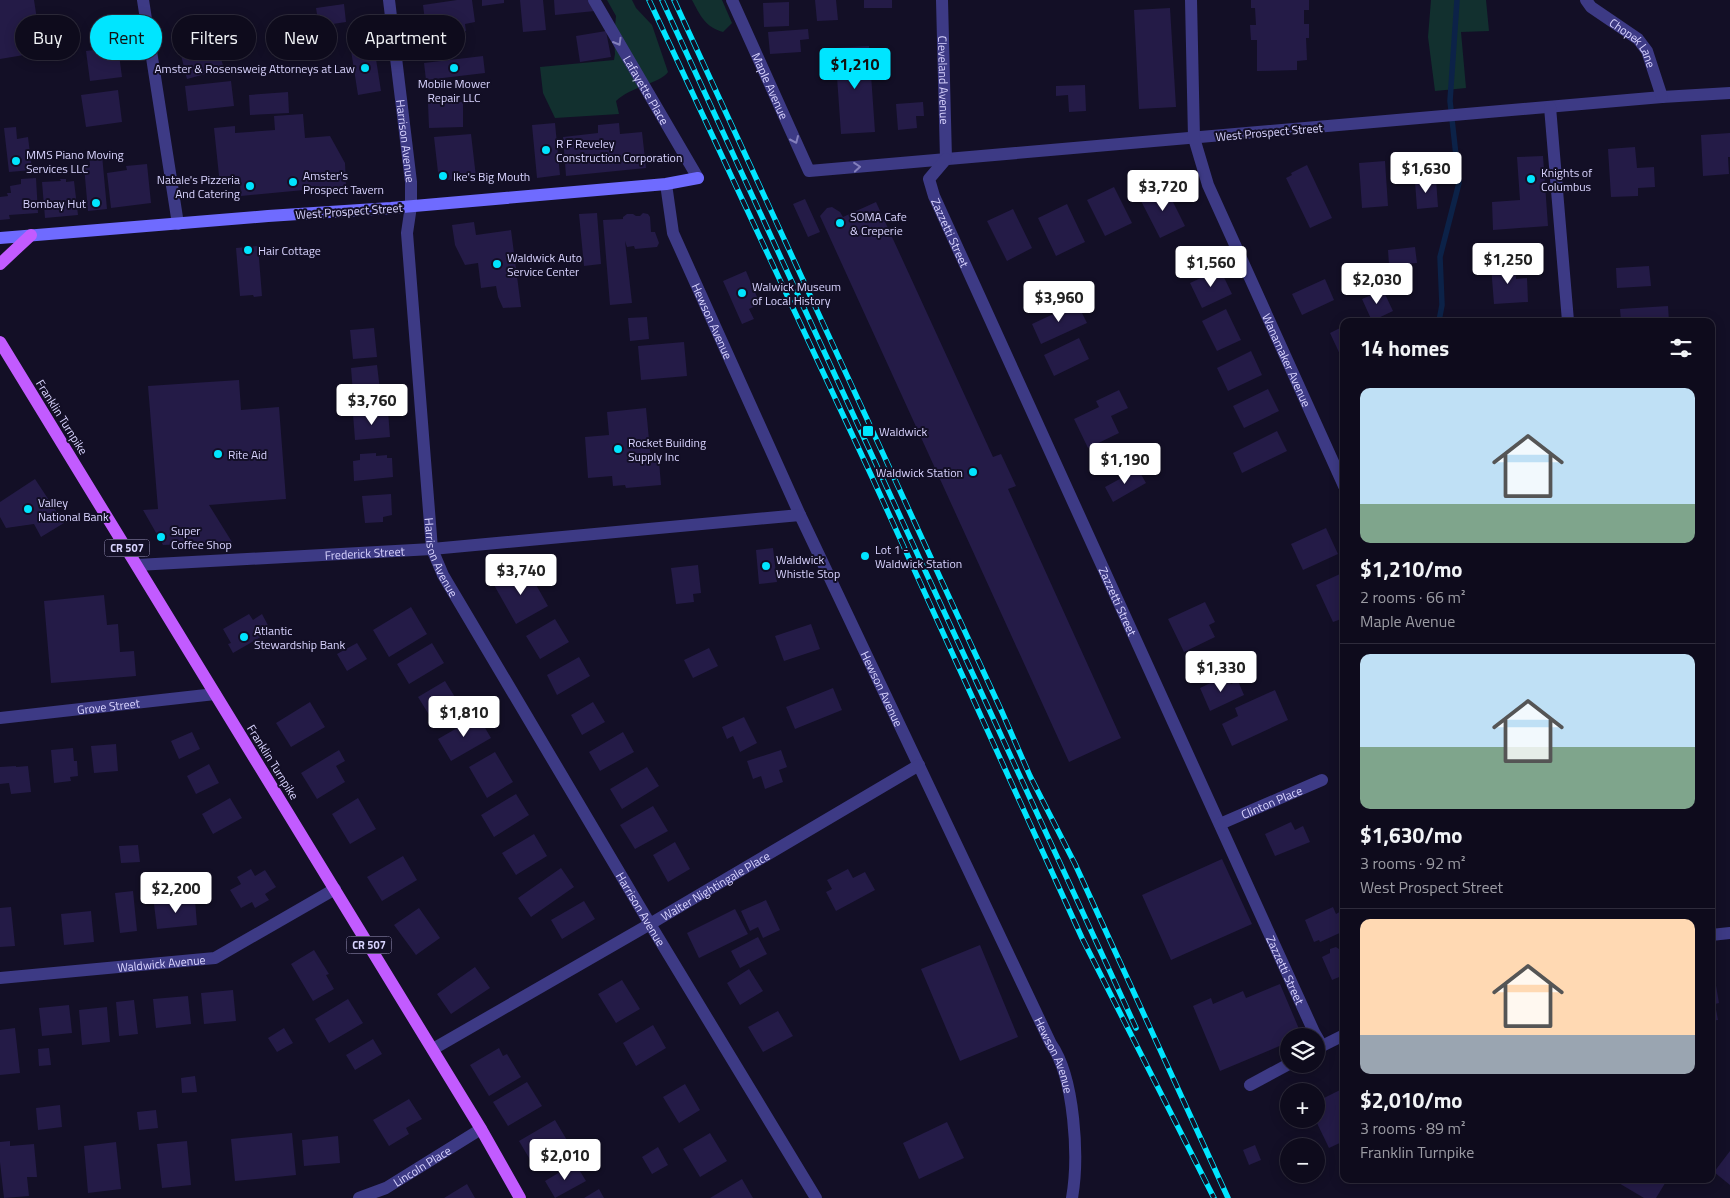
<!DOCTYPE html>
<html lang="en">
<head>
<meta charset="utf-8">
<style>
	:root { --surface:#0e0b1c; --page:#171425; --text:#f1f3f6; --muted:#9b9ba3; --line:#2e2b3b; --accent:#00e5ff }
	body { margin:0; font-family:"Titillium Web",sans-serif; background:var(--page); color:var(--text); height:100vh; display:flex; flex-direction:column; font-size:19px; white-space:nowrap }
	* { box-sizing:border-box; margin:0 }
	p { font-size:16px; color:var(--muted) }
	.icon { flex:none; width:28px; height:28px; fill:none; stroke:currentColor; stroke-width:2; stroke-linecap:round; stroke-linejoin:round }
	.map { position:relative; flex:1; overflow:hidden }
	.details { position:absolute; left:1340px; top:318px; width:375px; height:865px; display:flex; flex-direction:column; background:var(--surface); border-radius:10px; box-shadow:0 2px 12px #0003,0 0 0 1px var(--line) }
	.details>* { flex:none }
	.guide { position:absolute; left:15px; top:15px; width:475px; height:45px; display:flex; gap:10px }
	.tools { position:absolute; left:1280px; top:1028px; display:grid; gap:10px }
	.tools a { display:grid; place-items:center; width:45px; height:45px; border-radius:50%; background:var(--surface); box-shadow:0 2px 12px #0003,0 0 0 1px var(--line); font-size:25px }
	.price { position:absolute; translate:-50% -42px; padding:0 11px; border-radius:5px; background:#fff; color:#222; font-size:16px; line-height:32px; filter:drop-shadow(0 1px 2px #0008) }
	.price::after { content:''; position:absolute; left:50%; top:30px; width:15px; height:11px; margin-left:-8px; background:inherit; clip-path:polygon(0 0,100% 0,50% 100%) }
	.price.selected { background:var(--accent); color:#111 }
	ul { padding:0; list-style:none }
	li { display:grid; align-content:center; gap:10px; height:265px; padding:0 20px }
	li+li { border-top:1px solid var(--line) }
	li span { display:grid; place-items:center; height:155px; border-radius:10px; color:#555 }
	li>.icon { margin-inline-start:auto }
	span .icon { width:90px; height:90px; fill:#fffc; stroke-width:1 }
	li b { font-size:21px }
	h2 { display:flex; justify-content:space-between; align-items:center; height:60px; padding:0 20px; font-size:21px }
	.chip { padding:0 18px; border-radius:22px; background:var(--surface); box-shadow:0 2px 12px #0003,0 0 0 1px var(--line); font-size:18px; line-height:45px }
	.chip.selected { background:var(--accent); color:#111 }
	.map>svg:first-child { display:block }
	.green { fill:#12302f }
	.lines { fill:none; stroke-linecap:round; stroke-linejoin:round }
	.stream { stroke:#0c2248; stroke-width:5.5 }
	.building { fill:#241b47 }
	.street { stroke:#3d3a85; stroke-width:12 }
	.secondary { stroke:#6f6bff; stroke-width:12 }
	.primary { stroke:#c25bff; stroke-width:12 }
	.rail-casing { stroke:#00e5ff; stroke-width:5.5 }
	.rail { stroke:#130f26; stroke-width:4; stroke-dasharray:11; stroke-linecap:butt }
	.oneway { stroke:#837fbc }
	.poi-dot { fill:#00e5ff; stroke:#130f26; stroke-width:2 }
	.labels { text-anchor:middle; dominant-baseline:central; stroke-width:4; stroke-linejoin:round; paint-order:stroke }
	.shield { fill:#130f26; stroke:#9e99be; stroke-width:1 }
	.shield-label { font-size:11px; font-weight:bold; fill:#d9d4ff }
	.street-label { font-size:12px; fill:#d9d4ff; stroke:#130f26 }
	.poi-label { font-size:12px; fill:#d9d4ff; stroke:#130f26; text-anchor:start }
</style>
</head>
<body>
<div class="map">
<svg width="1730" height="1198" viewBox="0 0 1730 1198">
	<rect width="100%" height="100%" fill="#130f26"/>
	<!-- green -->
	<path class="green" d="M607 0H632L636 8 652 25 668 72C661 83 630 87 616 101L619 114 555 118 543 93 540 67 614 60 615 54 614 37 616 16Z
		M692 0H722L732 23 723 32C705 27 700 15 692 0Z
		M1431 0H1486L1489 31 1461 32 1466 88 1435 91 1428 37Z"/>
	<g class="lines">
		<!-- stream -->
		<path class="stream" d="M1439 321 1442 305 1440 257 1459 183 1450 101 1457 0"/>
	</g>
	<!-- building -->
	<path class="building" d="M0 0H34L42 52 0 59Z
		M457 0H472L475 22 465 24 466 31 427 37 423 5Z
		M482 0H504V3L482 6Z
		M520 0H543L546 30 523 32Z
		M554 0H590L595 11 555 15Z
		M815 0H836L838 20 817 21Z
		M864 0H892V8H864Z
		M1251 0H1309V10H1304V24H1309V38H1306L1307 60 1297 61V70L1257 71V40H1251L1250 25H1256L1255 8H1251Z
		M789 2V26L764 27 763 3Z
		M344 4 346 22 319 26 316 8Z
		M1170 8 1176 107 1139 109 1134 10Z
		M808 29 809 39 800 40 801 52 770 54 768 32Z
		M606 31 611 57 580 62 576 36Z
		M373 40 381 91 358 95 350 44Z
		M217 45 224 69 187 79 181 55Z
		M869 46 875 132 841 134 835 48Z
		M118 47 122 77 90 81 86 51Z
		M483 56 485 73 426 80 424 63Z
		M231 81 234 106 188 111 185 86Z
		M1085 85 1086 111 1069 112 1068 95 1056 96V86Z
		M118 90 122 122 86 127 81 95Z
		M288 92 289 113 250 115 249 95Z
		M463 102V127L429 128 428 103Z
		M923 102 924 116H916L917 128 898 130 896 104Z
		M303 114 305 138 330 136 345 163 346 186 241 196 240 183 220 185 214 128 235 126V133L275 130 274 116Z
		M555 123 560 175 537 178 532 125Z
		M619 123 620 134 642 132 646 168 566 176 563 137 598 133V125Z
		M16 127 17 139 28 137 32 170 9 172 4 128Z
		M1730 133V157H1728L1729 174 1703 176 1701 135Z
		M471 134 476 177 439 181 434 137Z
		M1635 147 1637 168 1654 167 1655 187 1638 188V196L1611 197 1608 149Z
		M102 155 107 209 88 211 84 166 90 165 89 156Z
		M1543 156 1548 226 1493 230 1492 202 1520 200 1517 157Z
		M1385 161 1388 206 1362 208 1359 163Z
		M147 164 151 203 111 208 107 173 127 170 126 166Z
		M1307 165 1332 218 1310 228 1286 178 1292 175 1291 173Z
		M36 178 38 213 9 215 10 219 0 220V197L8 196 7 193H11L10 186 21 184V179Z
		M60 179H66V182L74 181 78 215 45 218 42 182 61 181Z
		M1436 179 1438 207 1417 209 1415 181Z
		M1165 186 1185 226 1160 238 1140 199Z
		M1114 187 1132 223 1105 236 1087 200Z
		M805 199 820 232 808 237 793 204Z
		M876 202 993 457 1001 454 1016 486 1008 489 1121 738 1069 762 820 216 827 208 832 207 840 212 843 217Z
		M1067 204 1085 242 1056 256 1038 218Z
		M1013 209 1032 248 1007 261 987 221Z
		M597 213 601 264 584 266 579 214Z
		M643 213 648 214 650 217 651 232H655L659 243 657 247 635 249 634 246 627 247 625 241 632 303 610 305 603 220 623 219V217L627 214H633L636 216H640Z
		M474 222 476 235 511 230 521 307 503 308 498 297 496 286 481 288 478 263 465 265 455 245 452 225Z
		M258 246 262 296 254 297 253 295 240 296 236 248Z
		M1415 247 1417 263 1389 265 1388 250Z
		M1515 264 1516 279 1527 278 1528 302 1494 304 1491 266Z
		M1649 266 1651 286 1617 288 1616 268Z
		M1220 269 1232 294 1202 308 1190 283Z
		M746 271 760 304 749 309 754 319 742 324 723 281Z
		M1325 279 1334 300 1302 315 1292 294Z
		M1383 290 1393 311 1372 321 1362 299Z
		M1077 303 1087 323 1041 344 1032 324Z
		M1668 306 1669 321H1621L1620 309Z
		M1226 309 1241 340 1217 351 1202 321Z
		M647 317 649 339 630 341 628 318Z
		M1344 326V363L1330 333Z
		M374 328 377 357 353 359 350 330Z
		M1079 338 1089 359 1054 376 1044 355Z
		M684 342 687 376 641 380 638 346Z
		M1251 351 1262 375 1228 391 1217 368Z
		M377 365 380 390 353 393 351 368Z
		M239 380 241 410 279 407 286 499 209 505 232 542 163 545 143 510 158 509 148 386Z
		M1268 389 1279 411 1244 428 1233 406Z
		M1119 390 1128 408 1111 416 1119 433 1088 448 1074 419 1099 407 1096 401Z
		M646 408 651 461H659L661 485 626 488 625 485 613 486 612 476 588 478 585 437 609 435 607 412Z
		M388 411 390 437 355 440 353 414Z
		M1277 431 1287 451 1242 473 1233 453Z
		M376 453V456L387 455V458H392L393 477 354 481 353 461 360 460V454Z
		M1138 469 1146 483 1113 502 1105 487Z
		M35 479 64 523 41 537 34 524 6 528 0 517V502Z
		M391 494 392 515 383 517V522L365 523 362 496Z
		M1326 528 1338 554 1303 570 1291 544Z
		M773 548 777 582 759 584 756 550Z
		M698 565 701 593 693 594 694 602 676 604 671 568Z
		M526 567 548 606 516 624 494 585Z
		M1340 574 1344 581V618L1333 622 1316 585Z
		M104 595 107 625 118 624 120 652 134 651 136 676 51 683 44 601Z
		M1205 602 1215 622 1209 625 1215 637 1184 652 1168 619Z
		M411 607 427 634 389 657 373 630Z
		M249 614 253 620 262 614 271 631 233 653 228 644 231 643 223 629Z
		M555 619 569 642 540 659 526 636Z
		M811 624 820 649 784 661 775 636Z
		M357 643 367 659 347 671 337 654Z
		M432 643 444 663 409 684 397 664Z
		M709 648 718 666 693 678 684 660Z
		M579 657 590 676 557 695 547 675Z
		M1227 675 1231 684 1238 681 1244 695 1210 711 1200 688Z
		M445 681 458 702 431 718 418 697Z
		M833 688 842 710 795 729 786 707Z
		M1275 690 1288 720 1232 746 1222 724 1238 716 1235 708Z
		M310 702 325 727 291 747 276 723Z
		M593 702 605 722 582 735 571 715Z
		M478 716 491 738 451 761 438 739Z
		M744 717 757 743 740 752 733 736 727 739 722 727Z
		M192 732 200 749 179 759 171 741Z
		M623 732 634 752 600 771 589 752Z
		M116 744 118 771 94 773 91 746Z
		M73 748 74 761H77L78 776 70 777 71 781 54 783 51 750Z
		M339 750 345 761 336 766 345 782 317 799 301 773Z
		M781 750 787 767 779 770 783 782 765 789 761 776 753 779 747 761Z
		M495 752 513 782 487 798 469 767Z
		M209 764 219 783 196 794 187 776Z
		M16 766V767L28 766 31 792 11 794 9 783 0 784V767Z
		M647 767 659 786 622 809 610 789Z
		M516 794 529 815 494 837 481 815Z
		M230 798 242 818 213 834 202 814Z
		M358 798 376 829 350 844 332 814Z
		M653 806 668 831 635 849 620 825Z
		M1291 822 1295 830 1303 826 1310 842 1275 856 1265 834Z
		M534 834 547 856 516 875 502 853Z
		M675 842 690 869 668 882 653 855Z
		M138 845 140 862 121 863 119 846Z
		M403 856 417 880 382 901 367 877Z
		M1222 859 1252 924 1171 960 1142 895Z
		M561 868 574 887 531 917 518 898Z
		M251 869 255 876 265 870 276 887 265 894 269 900 255 908 252 902 241 908 230 890 241 884 237 877Z
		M848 869 853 878 865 872 875 890 836 911 826 892 832 889 827 880Z
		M133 891 137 931 120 933 115 893Z
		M195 900 197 925 157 929 154 904Z
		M766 900 780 930 763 938 758 927 750 931 741 911Z
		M584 901 595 919 562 939 551 920Z
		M11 907 15 946 0 947V908Z
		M1333 907 1336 914 1343 910 1344 923 1341 925 1344 931 1320 942 1319 940 1314 942 1305 920Z
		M419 908 440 938 416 955 394 925Z
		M735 909 748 934 699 958 687 933Z
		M91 911 94 942 64 945 61 914Z
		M758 937 767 954 740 968 731 951Z
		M980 945 1018 1037 960 1061 921 969Z
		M1336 947 1339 949 1344 947V975L1332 980 1322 957 1330 953V949Z
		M314 950 329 974 326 975 334 989 313 1001 291 964Z
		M475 967 490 988 451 1014 437 994Z
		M749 969 763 991 740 1005 727 983Z
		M1714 974 1719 1003 1715 1004 1718 1020 1711 1021V975Z
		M622 980 640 1009 616 1023 598 994Z
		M1280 984 1302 1036H1289V1042L1220 1071 1193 1006 1211 998 1213 1004 1243 991 1246 998Z
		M233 990 236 1021 204 1024 201 993Z
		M188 996 191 1024 156 1028 153 999Z
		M348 999 363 1023 329 1043 315 1019Z
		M134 1000 138 1034 119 1036 116 1002Z
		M69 1005 72 1033 42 1036 39 1008Z
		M107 1007 110 1042 82 1045 79 1010Z
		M778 1011 793 1036 763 1052 748 1027Z
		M653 1025 666 1048 636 1066 623 1043Z
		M15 1028 20 1073 0 1075V1030Z
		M284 1028 293 1043 277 1052 268 1038Z
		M373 1039 382 1054 355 1070 346 1055Z
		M49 1048 51 1065 39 1066 38 1049Z
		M499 1048 503 1056 507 1054 521 1077 489 1096 470 1065Z
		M195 1076 197 1092 182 1093 181 1078Z
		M527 1082 542 1106 508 1126 493 1102Z
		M685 1084 700 1110 679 1123 663 1097Z
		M1344 1088V1141L1329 1148 1315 1119H1316V1102Z
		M409 1099 422 1119 406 1128 409 1134 389 1146 373 1120Z
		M60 1105 62 1127 38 1130 36 1108Z
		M156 1110 158 1128 139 1130 137 1112Z
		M555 1120 571 1147 535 1168 519 1141Z
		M947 1122 964 1158 919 1179 903 1143Z
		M292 1133 296 1175 235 1181 231 1139Z
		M710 1133 727 1161 700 1177 683 1149Z
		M338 1136 340 1163 304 1166 302 1140Z
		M10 1141V1146L34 1144 37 1177H27L29 1196 4 1198 0 1162V1142Z
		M187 1141 191 1185 162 1188 157 1144Z
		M116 1142 121 1189 88 1193 84 1146Z
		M1255 1145 1261 1160 1249 1165 1243 1150Z
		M658 1147 668 1165 652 1174 642 1157Z
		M1730 1151V1185L1714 1172Z
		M575 1163 586 1181 555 1198 545 1181Z
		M742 1179 753 1198H710Z
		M1612 1179H1665L1667 1180 1656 1198H1644Z
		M467 1184 475 1198H444Z
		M599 1189 604 1198H584Z"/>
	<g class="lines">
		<!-- street -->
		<g class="street">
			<path d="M143 0 178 224"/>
			<path id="s1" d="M389 0 411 182V206L407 233 432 549 443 575 650 924 816 1198"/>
			<path id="s2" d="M594 0 698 178"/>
			<path id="s3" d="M732 0 809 171 1662 97 1730 93"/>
			<path id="s4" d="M942 0 946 159"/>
			<path id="s5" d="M1191 0 1194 138 1208 185 1344 486"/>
			<path id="s6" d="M1586 0 1591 7 1638 39 1647 51 1662 97"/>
			<path d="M1550 107 1568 321"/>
			<path id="s7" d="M946 159 929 179 934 196 1314 1032 1322 1046"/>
			<path id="s8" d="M666 184 673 233 800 515 1051 1044C1075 1078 1079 1158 1072 1198"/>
			<path id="s9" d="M137 565 432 549 800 515"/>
			<path id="s10" d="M0 718 215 694"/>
			<path id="s11" d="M1220 824 1322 780"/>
			<path d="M1711 935 1730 933"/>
			<path id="s12" d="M0 978 215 958 335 889"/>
			<path id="s13" d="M433 1049 650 924 919 765"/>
			<path d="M1316 1049 1344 1035"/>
			<path d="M1250 1085 1289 1064"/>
			<path id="s14" d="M359 1198 386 1188 481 1129"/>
		</g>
		<!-- secondary -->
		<path class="secondary" d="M0 238 268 216 391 208 666 184 698 178"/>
		<!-- primary -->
		<path class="primary" d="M0 264 31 235
			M0 342 481 1129 520 1198"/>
		<!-- rail casing -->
		<g class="rail-casing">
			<path id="rail" d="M649 0 872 477 1082 938 1214 1198
				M662 0 1136 1028
				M674 0 1002 712 1030 776 1075 864 1228 1198"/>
		</g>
		<!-- rail -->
		<use href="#rail" class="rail"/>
	</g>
	<!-- one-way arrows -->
	<defs><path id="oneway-chevron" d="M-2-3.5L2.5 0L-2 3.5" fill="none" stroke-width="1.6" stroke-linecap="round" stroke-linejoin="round" transform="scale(1.25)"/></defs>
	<g class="oneway">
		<use href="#oneway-chevron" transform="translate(618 42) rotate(60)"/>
		<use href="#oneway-chevron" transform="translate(795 140) rotate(66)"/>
		<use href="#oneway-chevron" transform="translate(857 167) rotate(-5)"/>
	</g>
	<!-- markers -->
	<g class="poi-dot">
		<circle cx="365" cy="68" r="5"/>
		<circle cx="454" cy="68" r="5"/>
		<circle cx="546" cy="150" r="5"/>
		<circle cx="16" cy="161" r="5"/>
		<circle cx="443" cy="176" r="5"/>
		<circle cx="1531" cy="179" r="5"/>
		<circle cx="293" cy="182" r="5"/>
		<circle cx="250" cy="186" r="5"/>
		<circle cx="96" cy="203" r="5"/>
		<circle cx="840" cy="223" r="5"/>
		<circle cx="248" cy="250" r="5"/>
		<circle cx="497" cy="264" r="5"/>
		<circle cx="742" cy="293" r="5"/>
		<rect x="862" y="425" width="12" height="12" rx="2.5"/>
		<circle cx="618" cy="449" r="5"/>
		<circle cx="218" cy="454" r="5"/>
		<circle cx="973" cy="472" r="5"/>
		<circle cx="28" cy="509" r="5"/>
		<circle cx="161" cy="537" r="5"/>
		<circle cx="865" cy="556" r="5"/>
		<circle cx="766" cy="566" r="5"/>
		<circle cx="244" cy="637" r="5"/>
	</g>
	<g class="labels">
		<!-- shield labels -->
		<g class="shield">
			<rect x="104.5" y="539.5" width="45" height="17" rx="4"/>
			<rect x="346.5" y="936.5" width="45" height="17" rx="4"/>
		</g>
		<g class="shield-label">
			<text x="127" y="548">CR 507</text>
			<text x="369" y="945">CR 507</text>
		</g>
		<!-- street labels -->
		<g class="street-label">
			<text stroke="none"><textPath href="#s6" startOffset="65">Chopek Lane</textPath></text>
			<text stroke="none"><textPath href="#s4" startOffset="80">Cleveland Avenue</textPath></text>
			<text stroke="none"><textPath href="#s3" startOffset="94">Maple Avenue</textPath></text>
			<text stroke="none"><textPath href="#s2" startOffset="104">Lafayette Place</textPath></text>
			<text transform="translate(1269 132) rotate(-5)">West Prospect Street</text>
			<text stroke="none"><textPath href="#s1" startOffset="142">Harrison Avenue</textPath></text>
			<text transform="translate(349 211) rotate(-4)">West Prospect Street</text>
			<text stroke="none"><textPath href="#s7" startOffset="84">Zazzetti Street</textPath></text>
			<text stroke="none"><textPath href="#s8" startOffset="146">Hewson Avenue</textPath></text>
			<text stroke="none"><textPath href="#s5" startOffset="379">Wanamaker Avenue</textPath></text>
			<text transform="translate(62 417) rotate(58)">Franklin Turnpike</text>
			<text stroke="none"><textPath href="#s9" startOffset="228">Frederick Street</textPath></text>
			<text stroke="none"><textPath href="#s1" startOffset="562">Harrison Avenue</textPath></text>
			<text stroke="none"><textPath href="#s7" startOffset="489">Zazzetti Street</textPath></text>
			<text stroke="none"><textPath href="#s8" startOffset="551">Hewson Avenue</textPath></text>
			<text stroke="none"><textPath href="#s10" startOffset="109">Grove Street</textPath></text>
			<text transform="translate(273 762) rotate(58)">Franklin Turnpike</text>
			<text stroke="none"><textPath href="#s11" startOffset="56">Clinton Place</textPath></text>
			<text stroke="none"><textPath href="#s13" startOffset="326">Walter Nightingale Place</textPath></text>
			<text stroke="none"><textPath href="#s1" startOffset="968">Harrison Avenue</textPath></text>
			<text stroke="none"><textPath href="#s12" startOffset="162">Waldwick Avenue</textPath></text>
			<text stroke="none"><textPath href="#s7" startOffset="894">Zazzetti Street</textPath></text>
			<text stroke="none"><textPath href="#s8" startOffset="956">Hewson Avenue</textPath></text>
			<text stroke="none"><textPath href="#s14" startOffset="71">Lincoln Place</textPath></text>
		</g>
		<!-- poi labels -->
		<g class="poi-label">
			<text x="355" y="68" text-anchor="end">Amster &amp; Rosensweig Attorneys at Law</text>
			<text x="454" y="83" text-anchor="middle">Mobile Mower<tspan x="454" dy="14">Repair LLC</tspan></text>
			<text x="556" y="143">R F Reveley<tspan x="556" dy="14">Construction Corporation</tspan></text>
			<text x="26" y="154">MMS Piano Moving<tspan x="26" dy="14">Services LLC</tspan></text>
			<text x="1541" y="172">Knights of<tspan x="1541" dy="14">Columbus</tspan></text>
			<text x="303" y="175">Amster's<tspan x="303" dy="14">Prospect Tavern</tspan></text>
			<text x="453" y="176">Ike's Big Mouth</text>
			<text x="240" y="179" text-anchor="end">Natale's Pizzeria<tspan x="240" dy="14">And Catering</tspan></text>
			<text x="86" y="203" text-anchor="end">Bombay Hut</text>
			<text x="850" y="216">SOMA Cafe<tspan x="850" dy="14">&amp; Creperie</tspan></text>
			<text x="258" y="250">Hair Cottage</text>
			<text x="507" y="257">Waldwick Auto<tspan x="507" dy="14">Service Center</tspan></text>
			<text x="752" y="286">Walwick Museum<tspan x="752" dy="14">of Local History</tspan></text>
			<text x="879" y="431">Waldwick</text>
			<text x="628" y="442">Rocket Building<tspan x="628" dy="14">Supply Inc</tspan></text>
			<text x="228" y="454">Rite Aid</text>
			<text x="963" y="472" text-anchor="end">Waldwick Station</text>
			<text x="38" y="502">Valley<tspan x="38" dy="14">National Bank</tspan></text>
			<text x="171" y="530">Super<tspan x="171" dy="14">Coffee Shop</tspan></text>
			<text x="875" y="549">Lot 1 -<tspan x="875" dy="14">Waldwick Station</tspan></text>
			<text x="776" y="559">Waldwick<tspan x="776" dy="14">Whistle Stop</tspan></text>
			<text x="254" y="630">Atlantic<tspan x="254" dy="14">Stewardship Bank</tspan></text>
		</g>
	</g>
</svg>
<div class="tools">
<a><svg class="icon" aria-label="layers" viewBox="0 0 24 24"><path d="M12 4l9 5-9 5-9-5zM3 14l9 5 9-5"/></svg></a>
<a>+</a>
<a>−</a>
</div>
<b class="price selected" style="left:855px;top:90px">$1,210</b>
<b class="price" style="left:1426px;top:194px">$1,630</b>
<b class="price" style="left:1163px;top:212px">$3,720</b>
<b class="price" style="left:1508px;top:285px">$1,250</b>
<b class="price" style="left:1211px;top:288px">$1,560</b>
<b class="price" style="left:1377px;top:305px">$2,030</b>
<b class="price" style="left:1059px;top:323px">$3,960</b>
<b class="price" style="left:372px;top:426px">$3,760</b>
<b class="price" style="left:1125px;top:485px">$1,190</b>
<b class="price" style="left:521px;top:596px">$3,740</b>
<b class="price" style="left:1221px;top:693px">$1,330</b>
<b class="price" style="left:464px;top:738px">$1,810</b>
<b class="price" style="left:176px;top:914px">$2,200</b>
<b class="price" style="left:565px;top:1181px">$2,010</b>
<div class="guide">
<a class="chip">Buy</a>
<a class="chip selected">Rent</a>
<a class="chip">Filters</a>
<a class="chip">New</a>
<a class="chip">Apartment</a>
</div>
<section class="details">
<h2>14 homes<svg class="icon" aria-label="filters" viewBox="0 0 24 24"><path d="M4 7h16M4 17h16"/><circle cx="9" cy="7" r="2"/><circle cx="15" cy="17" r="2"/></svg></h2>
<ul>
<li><span style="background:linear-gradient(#bfe0f5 75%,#7fa58c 0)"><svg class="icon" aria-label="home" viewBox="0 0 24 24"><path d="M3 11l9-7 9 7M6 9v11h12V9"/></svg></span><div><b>$1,210/mo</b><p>2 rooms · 66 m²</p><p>Maple Avenue</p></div></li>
<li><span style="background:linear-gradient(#bfe0f5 60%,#7fa58c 0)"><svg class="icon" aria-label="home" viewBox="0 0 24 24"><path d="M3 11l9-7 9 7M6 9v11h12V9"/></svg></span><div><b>$1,630/mo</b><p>3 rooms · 92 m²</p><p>West Prospect Street</p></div></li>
<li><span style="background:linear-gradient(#ffd9b3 75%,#9aa5b1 0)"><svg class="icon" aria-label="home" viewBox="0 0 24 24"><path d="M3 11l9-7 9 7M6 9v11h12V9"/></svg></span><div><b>$2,010/mo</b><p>3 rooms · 89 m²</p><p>Franklin Turnpike</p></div></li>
</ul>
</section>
</div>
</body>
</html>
